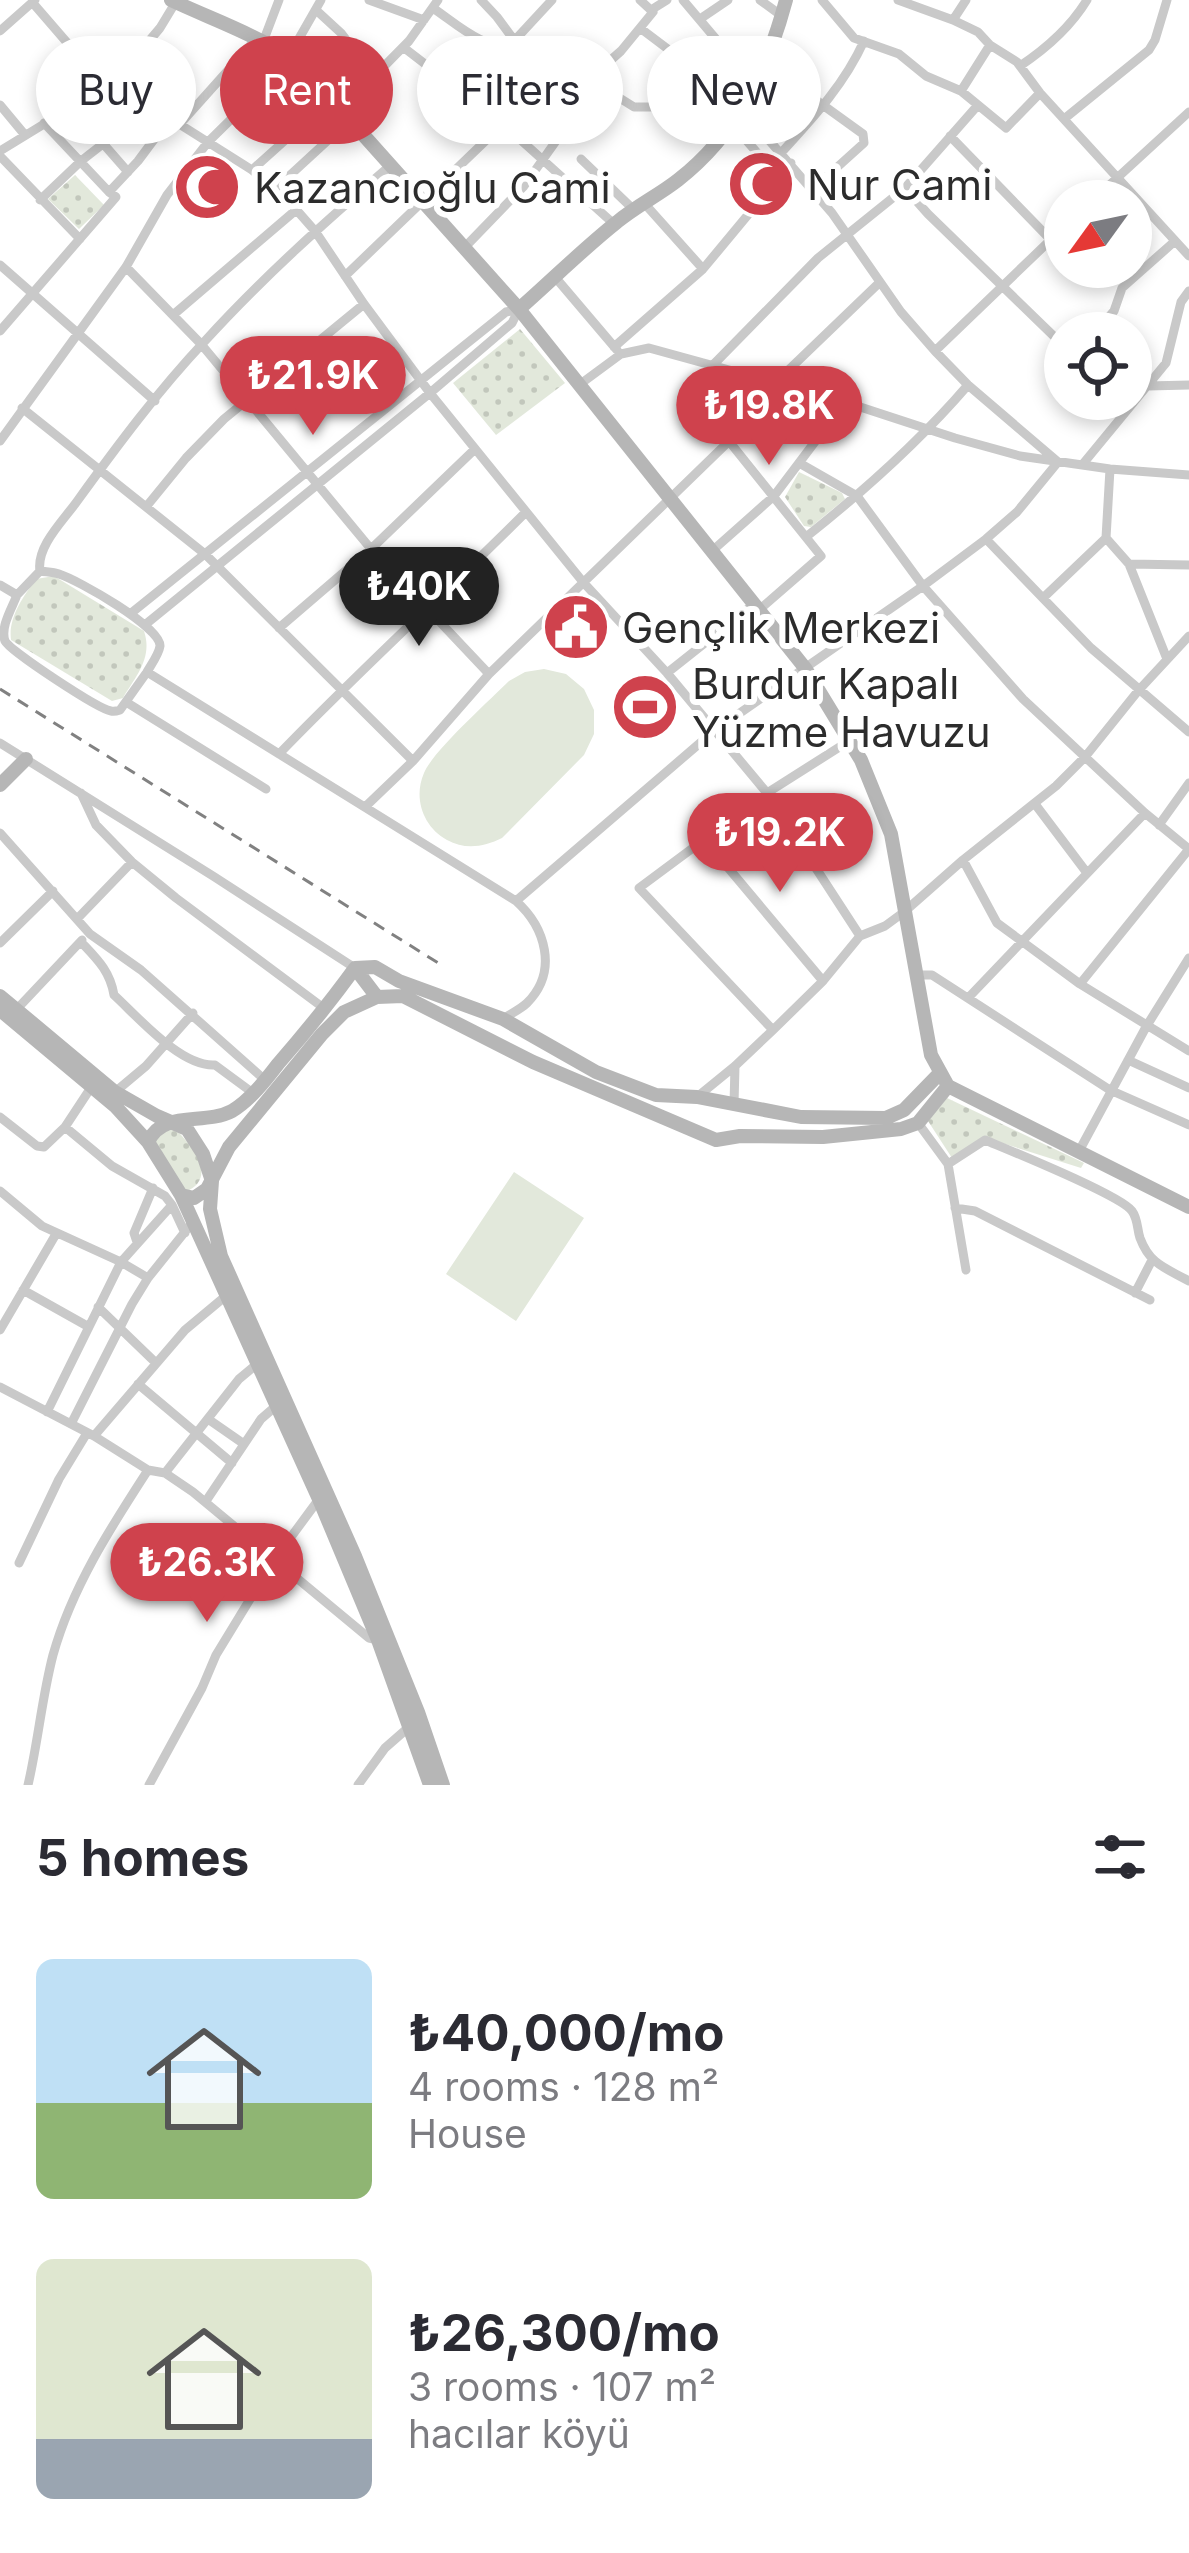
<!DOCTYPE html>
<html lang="en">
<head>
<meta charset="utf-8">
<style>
	:root { --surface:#fff; --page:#f7f7f7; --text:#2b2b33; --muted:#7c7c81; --accent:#cf424d }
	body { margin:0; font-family:Inter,sans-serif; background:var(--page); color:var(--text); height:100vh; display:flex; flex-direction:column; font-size:45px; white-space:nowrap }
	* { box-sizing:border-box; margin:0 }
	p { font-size:39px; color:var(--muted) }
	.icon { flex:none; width:66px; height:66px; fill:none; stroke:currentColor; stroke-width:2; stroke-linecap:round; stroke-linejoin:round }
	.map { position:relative; height:1785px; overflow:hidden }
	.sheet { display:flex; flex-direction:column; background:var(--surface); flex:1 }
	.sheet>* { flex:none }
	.hud { position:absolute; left:36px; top:36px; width:1119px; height:108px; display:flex; gap:24px }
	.needle { width:78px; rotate:237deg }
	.controls { position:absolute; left:1044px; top:180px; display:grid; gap:24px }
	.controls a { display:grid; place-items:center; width:108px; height:108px; border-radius:50%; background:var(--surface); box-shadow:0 6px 18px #0003; font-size:60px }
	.price { position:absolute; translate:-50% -102px; padding:0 27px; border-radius:42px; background:var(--accent); color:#fff; font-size:39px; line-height:78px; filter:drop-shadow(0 3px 6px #0008) }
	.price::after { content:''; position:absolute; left:50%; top:72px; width:36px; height:27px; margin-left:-18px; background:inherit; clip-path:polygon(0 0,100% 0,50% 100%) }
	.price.current { background:#222; color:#fff }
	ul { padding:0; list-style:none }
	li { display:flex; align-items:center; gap:36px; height:300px; padding:0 36px }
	li span { display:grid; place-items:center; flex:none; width:336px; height:240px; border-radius:18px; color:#555 }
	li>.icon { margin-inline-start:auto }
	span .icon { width:144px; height:144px; fill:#fffc; stroke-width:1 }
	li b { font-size:51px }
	h2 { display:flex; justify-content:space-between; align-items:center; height:144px; padding:0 36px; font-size:51px }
	.tag { padding:0 42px; border-radius:54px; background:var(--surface); box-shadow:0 6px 18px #0003; font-size:42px; line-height:108px }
	.tag.current { background:var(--accent); color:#fff }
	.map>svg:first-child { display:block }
	.green { fill:url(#green-dots) }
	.pitch { fill:#e2e8db }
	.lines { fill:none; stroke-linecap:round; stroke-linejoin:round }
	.street { stroke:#c9c9c9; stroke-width:9 }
	.secondary { stroke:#b6b6b6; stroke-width:14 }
	.rail { stroke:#818181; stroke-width:3; stroke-dasharray:12 9; stroke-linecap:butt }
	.labels { text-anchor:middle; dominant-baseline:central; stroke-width:12; stroke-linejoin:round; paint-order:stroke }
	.poi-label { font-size:42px; fill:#2c2c2c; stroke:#fff; text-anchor:start }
</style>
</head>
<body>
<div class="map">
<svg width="1189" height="1785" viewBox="0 0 1189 1785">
	<defs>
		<pattern id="green-dots" width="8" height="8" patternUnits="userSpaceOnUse" patternTransform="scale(3)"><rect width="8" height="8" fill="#e2e8db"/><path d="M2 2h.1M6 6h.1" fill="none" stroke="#c2c7bc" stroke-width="1.8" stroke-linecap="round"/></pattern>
	</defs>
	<rect width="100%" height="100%" fill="#fff"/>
	<!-- green -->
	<path class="green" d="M111 95 118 97 160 127 147 143 126 123 103 139 79 114 102 98Z
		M75 175 104 205 79 229 48 199Z
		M520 329 565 383 496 435 453 383Z
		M799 472 842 493 845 499 811 527 804 526 785 497Z
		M54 576 144 631C153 658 136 676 123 698L112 701 11 640C8 618 23 597 36 579Z
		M947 1098 1084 1163 1081 1168 986 1138 952 1158 928 1121Z
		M163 1128 176 1130C194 1147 218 1179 185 1192L154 1139Z"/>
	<!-- pitch -->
	<path class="pitch" d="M544 669 566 674 584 689 594 710V734L584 755 502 838C484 847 465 850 447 840 423 827 413 798 424 773 433 751 489 701 509 681L525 672Z
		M514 1172 584 1218 516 1321 446 1274Z"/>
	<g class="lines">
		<!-- street -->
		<path class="street" d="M177 0 160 28 116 80 146 103 252 170 286 198 315 231 364 304 430 393 583 582 667 673 767 793 860 936
			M369 0 424 20
			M481 0 497 17 525 55 594 82 634 107H663L695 92
			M683 0 726 51 690 77
			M760 0 782 16
			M822 0 854 38 899 54 926 76 961 91
			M898 0 953 20 978 32 990 45 1017 62 1040 93 1189 256
			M433 8C463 29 481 48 520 48
			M316 10 341 33 374 76
			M651 10 667 0
			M700 19 728 0
			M953 20 966 0
			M640 28 685 62 695 92 733 125 779 178
			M0 31 35 0
			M514 41 552 0
			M263 42 279 0
			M990 45 961 91 1006 128 1040 93
			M403 47 503 124 614 224
			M766 64 863 134 864 143 813 189
			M1020 66C1047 48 1070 28 1087 0
			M0 105 25 135
			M72 108 128 172
			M341 110 409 41 438 0
			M1064 119 1149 50 1155 40 1167 0
			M44 123 109 192
			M180 124 256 39
			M950 136 1050 239
			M0 151 116 80 70 46 32 2
			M781 153C813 118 844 85 864 41
			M0 156 80 239
			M581 159 633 209
			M252 170 331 99
			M905 188 928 214 1065 347
			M275 189 350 120
			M40 200 81 161 122 129
			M1092 201 1189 112
			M644 203 703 269
			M465 247 524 186 593 89 596 73 621 51 653 12 640 0
			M0 265 155 401
			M126 267 201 344 371 549 489 674
			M345 276 503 124 555 67
			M555 277 617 350
			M173 315 296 210
			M0 331 116 197 109 192 138 161 170 118
			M1095 333 1114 311 1122 288 1175 241
			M614 347 703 269 791 163
			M935 351 1065 226
			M713 365 818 258 905 188 978 105
			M776 382 879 283
			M579 385 621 354 649 348 845 402 955 438 1020 456 1110 469 1189 475
			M1148 386 1189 385
			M22 408 205 554 413 761
			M728 440 821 556 759 610
			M0 441 126 267 167 195 208 142 281 70 321 0
			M801 464 857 496 923 586 1023 699 1145 813 1189 849
			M1082 465 1166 363 1181 302 1189 291
			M146 507 186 458 224 419 364 304
			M806 537C864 491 919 442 968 385
			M1106 538 1129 564 1167 659
			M986 539 1091 648 1189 732
			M712 551 774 496 845 402
			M1129 564 1189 565
			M40 571C36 546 64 520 78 500 117 446 158 391 204 342 262 278 326 221 391 165
			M0 585 17 595C12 608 0 627 5 641 10 651 98 709 111 711 114 712 117 711 120 710L147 672
			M17 595 40 571C46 572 53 572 59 574 78 580 161 627 160 646 159 654 151 665 147 672L516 901C545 927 559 971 527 1003 521 1009 510 1014 503 1019
			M1043 598 1106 538 1110 469
			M130 614 506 312 519 309
			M146 624 430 393 512 323 519 309
			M279 628 371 549 475 449
			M667 673 754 604
			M126 702 266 789
			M0 743 213 876 355 968
			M279 754C359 671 445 593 526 512
			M81 793 96 825 132 862 176 898 325 1009
			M1035 804 1087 873
			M365 807 413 761 489 674 787 385
			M1159 825 1189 783
			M0 833 90 934 141 970 265 1080
			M704 839 823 981
			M963 860 997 923 1080 984 1189 1051
			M516 901 714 731 923 586 986 539 1017 512 1058 462 968 385 935 351 901 312 832 213 742 109
			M77 919 132 862
			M81 942C97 959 110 971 114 995 139 1018 181 1067 215 1065L253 1093
			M0 943 53 891
			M916 975H932L1110 1090 1189 1125
			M1080 984 1189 849
			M969 997 1145 813
			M16 1010 82 940
			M773 1030 639 888 767 793 849 741
			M1128 1060 1189 1088
			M115 1092 146 1066 193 1013
			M697 1097 735 1066 773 1030 823 981 860 936 885 926 904 912 963 860 1056 786 1085 757 1138 691 1189 636
			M734 1104 735 1066
			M0 1117 37 1146 44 1147 65 1127 92 1086
			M918 1123 948 1164 966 1270
			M65 1127 112 1166 165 1196 172 1205 185 1233
			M1078 1153 1146 1027 1189 958
			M948 1164 985 1140C1011 1151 1120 1195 1132 1211 1138 1219 1137 1229 1140 1238 1150 1265 1166 1268 1189 1281
			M0 1191 42 1226 121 1262 148 1278
			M955 1208 975 1211 1150 1300
			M137 1242 134 1233 153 1188
			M23 1290 89 1327
			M1135 1293 1152 1260
			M98 1307 156 1363
			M0 1330 56 1234
			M138 1384 232 1463
			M0 1387 94 1436 148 1470 165 1473 193 1492 369 1638 378 1640
			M47 1412 121 1262 172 1205
			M208 1419 244 1444
			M71 1424 132 1304 148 1278 192 1223
			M94 1436 185 1330 227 1295
			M165 1473 239 1379 257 1364
			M206 1501 261 1419 276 1406
			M19 1563 59 1479 87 1433
			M28 1785C38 1742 42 1697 53 1655 72 1587 111 1527 148 1470
			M149 1785 202 1688 216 1655 274 1560 319 1499
			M358 1785 385 1748 409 1727"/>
		<!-- secondary -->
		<path class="secondary" d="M171 0C217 22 270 38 308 73L519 309 805 668 861 760 891 834 931 1055 948 1086 1189 1207
			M519 309C552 280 583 249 617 222 636 206 659 195 678 180 737 134 767 71 786 0
			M0 785 26 759
			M355 968 377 997
			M0 996 115 1092 157 1116 187 1129 203 1154 212 1181 210 1209 221 1256 355 1556 418 1712 443 1785
			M0 1010 116 1107 148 1142 181 1195 319 1499 378 1640 430 1785
			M148 1142C163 1109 204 1126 232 1111 250 1100 265 1081 278 1064 305 1033 331 1001 355 968L375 967 399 981 503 1019 596 1072 656 1095 697 1097 801 1117 886 1118 904 1110 939 1074
			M181 1195 194 1198 207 1189 229 1147 322 1034 344 1012 377 997 403 996 533 1062 716 1140 740 1136 823 1137 901 1129 918 1123 948 1086"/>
		<!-- rail -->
		<path class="rail" d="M0 689 443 966"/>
	</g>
	<!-- icons -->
	<defs>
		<g id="mosque-disc" transform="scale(3.45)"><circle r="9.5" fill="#cf424d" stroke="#fff"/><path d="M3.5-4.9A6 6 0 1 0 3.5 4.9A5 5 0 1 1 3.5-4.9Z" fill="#fff"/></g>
		<g id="civic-disc" transform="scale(3.45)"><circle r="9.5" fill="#cf424d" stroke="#fff"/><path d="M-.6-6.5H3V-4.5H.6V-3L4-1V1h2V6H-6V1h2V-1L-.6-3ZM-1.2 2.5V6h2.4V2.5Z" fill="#fff"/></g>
		<g id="stadium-disc" transform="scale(3.45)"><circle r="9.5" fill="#cf424d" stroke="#fff"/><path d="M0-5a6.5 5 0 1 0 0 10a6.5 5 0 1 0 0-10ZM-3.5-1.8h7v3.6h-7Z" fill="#fff"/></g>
	</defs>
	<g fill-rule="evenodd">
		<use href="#mosque-disc" x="761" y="184"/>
		<use href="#mosque-disc" x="207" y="187"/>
		<use href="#civic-disc" x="576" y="627"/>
		<use href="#stadium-disc" x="645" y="707"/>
	</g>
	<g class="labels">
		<!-- poi labels -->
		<g class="poi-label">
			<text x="807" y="184">Nur Cami</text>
			<text x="254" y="187">Kazancıoğlu Cami</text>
			<text x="622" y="627">Gençlik Merkezi</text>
			<text x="692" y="683">Burdur Kapalı<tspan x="692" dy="48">Yüzme Havuzu</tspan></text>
		</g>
	</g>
</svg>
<div class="controls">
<a><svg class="needle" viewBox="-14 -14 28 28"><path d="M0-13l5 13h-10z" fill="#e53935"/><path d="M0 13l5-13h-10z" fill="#7c7c81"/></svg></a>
<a><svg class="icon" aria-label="locate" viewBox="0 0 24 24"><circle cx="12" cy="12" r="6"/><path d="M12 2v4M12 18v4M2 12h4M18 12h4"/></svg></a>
</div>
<b class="price" style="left:313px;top:438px">₺21.9K</b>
<b class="price" style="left:769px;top:468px">₺19.8K</b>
<b class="price current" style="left:419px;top:649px">₺40K</b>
<b class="price" style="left:780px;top:895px">₺19.2K</b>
<b class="price" style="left:207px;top:1625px">₺26.3K</b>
<div class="hud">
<a class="tag">Buy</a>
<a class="tag current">Rent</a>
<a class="tag">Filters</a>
<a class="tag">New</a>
</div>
</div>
<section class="sheet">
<h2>5 homes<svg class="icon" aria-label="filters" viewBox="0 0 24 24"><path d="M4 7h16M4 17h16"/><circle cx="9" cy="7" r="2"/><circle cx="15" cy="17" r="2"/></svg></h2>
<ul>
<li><span style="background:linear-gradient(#bfe0f5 60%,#8fb573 0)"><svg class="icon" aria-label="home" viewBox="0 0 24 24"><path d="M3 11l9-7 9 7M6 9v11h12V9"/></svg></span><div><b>₺40,000/mo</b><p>4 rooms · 128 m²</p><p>House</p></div></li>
<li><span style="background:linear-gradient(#dfe7d0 75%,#9aa5b1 0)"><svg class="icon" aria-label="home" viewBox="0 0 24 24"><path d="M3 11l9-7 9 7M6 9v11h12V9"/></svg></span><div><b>₺26,300/mo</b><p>3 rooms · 107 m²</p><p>hacılar köyü</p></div></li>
</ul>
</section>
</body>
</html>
